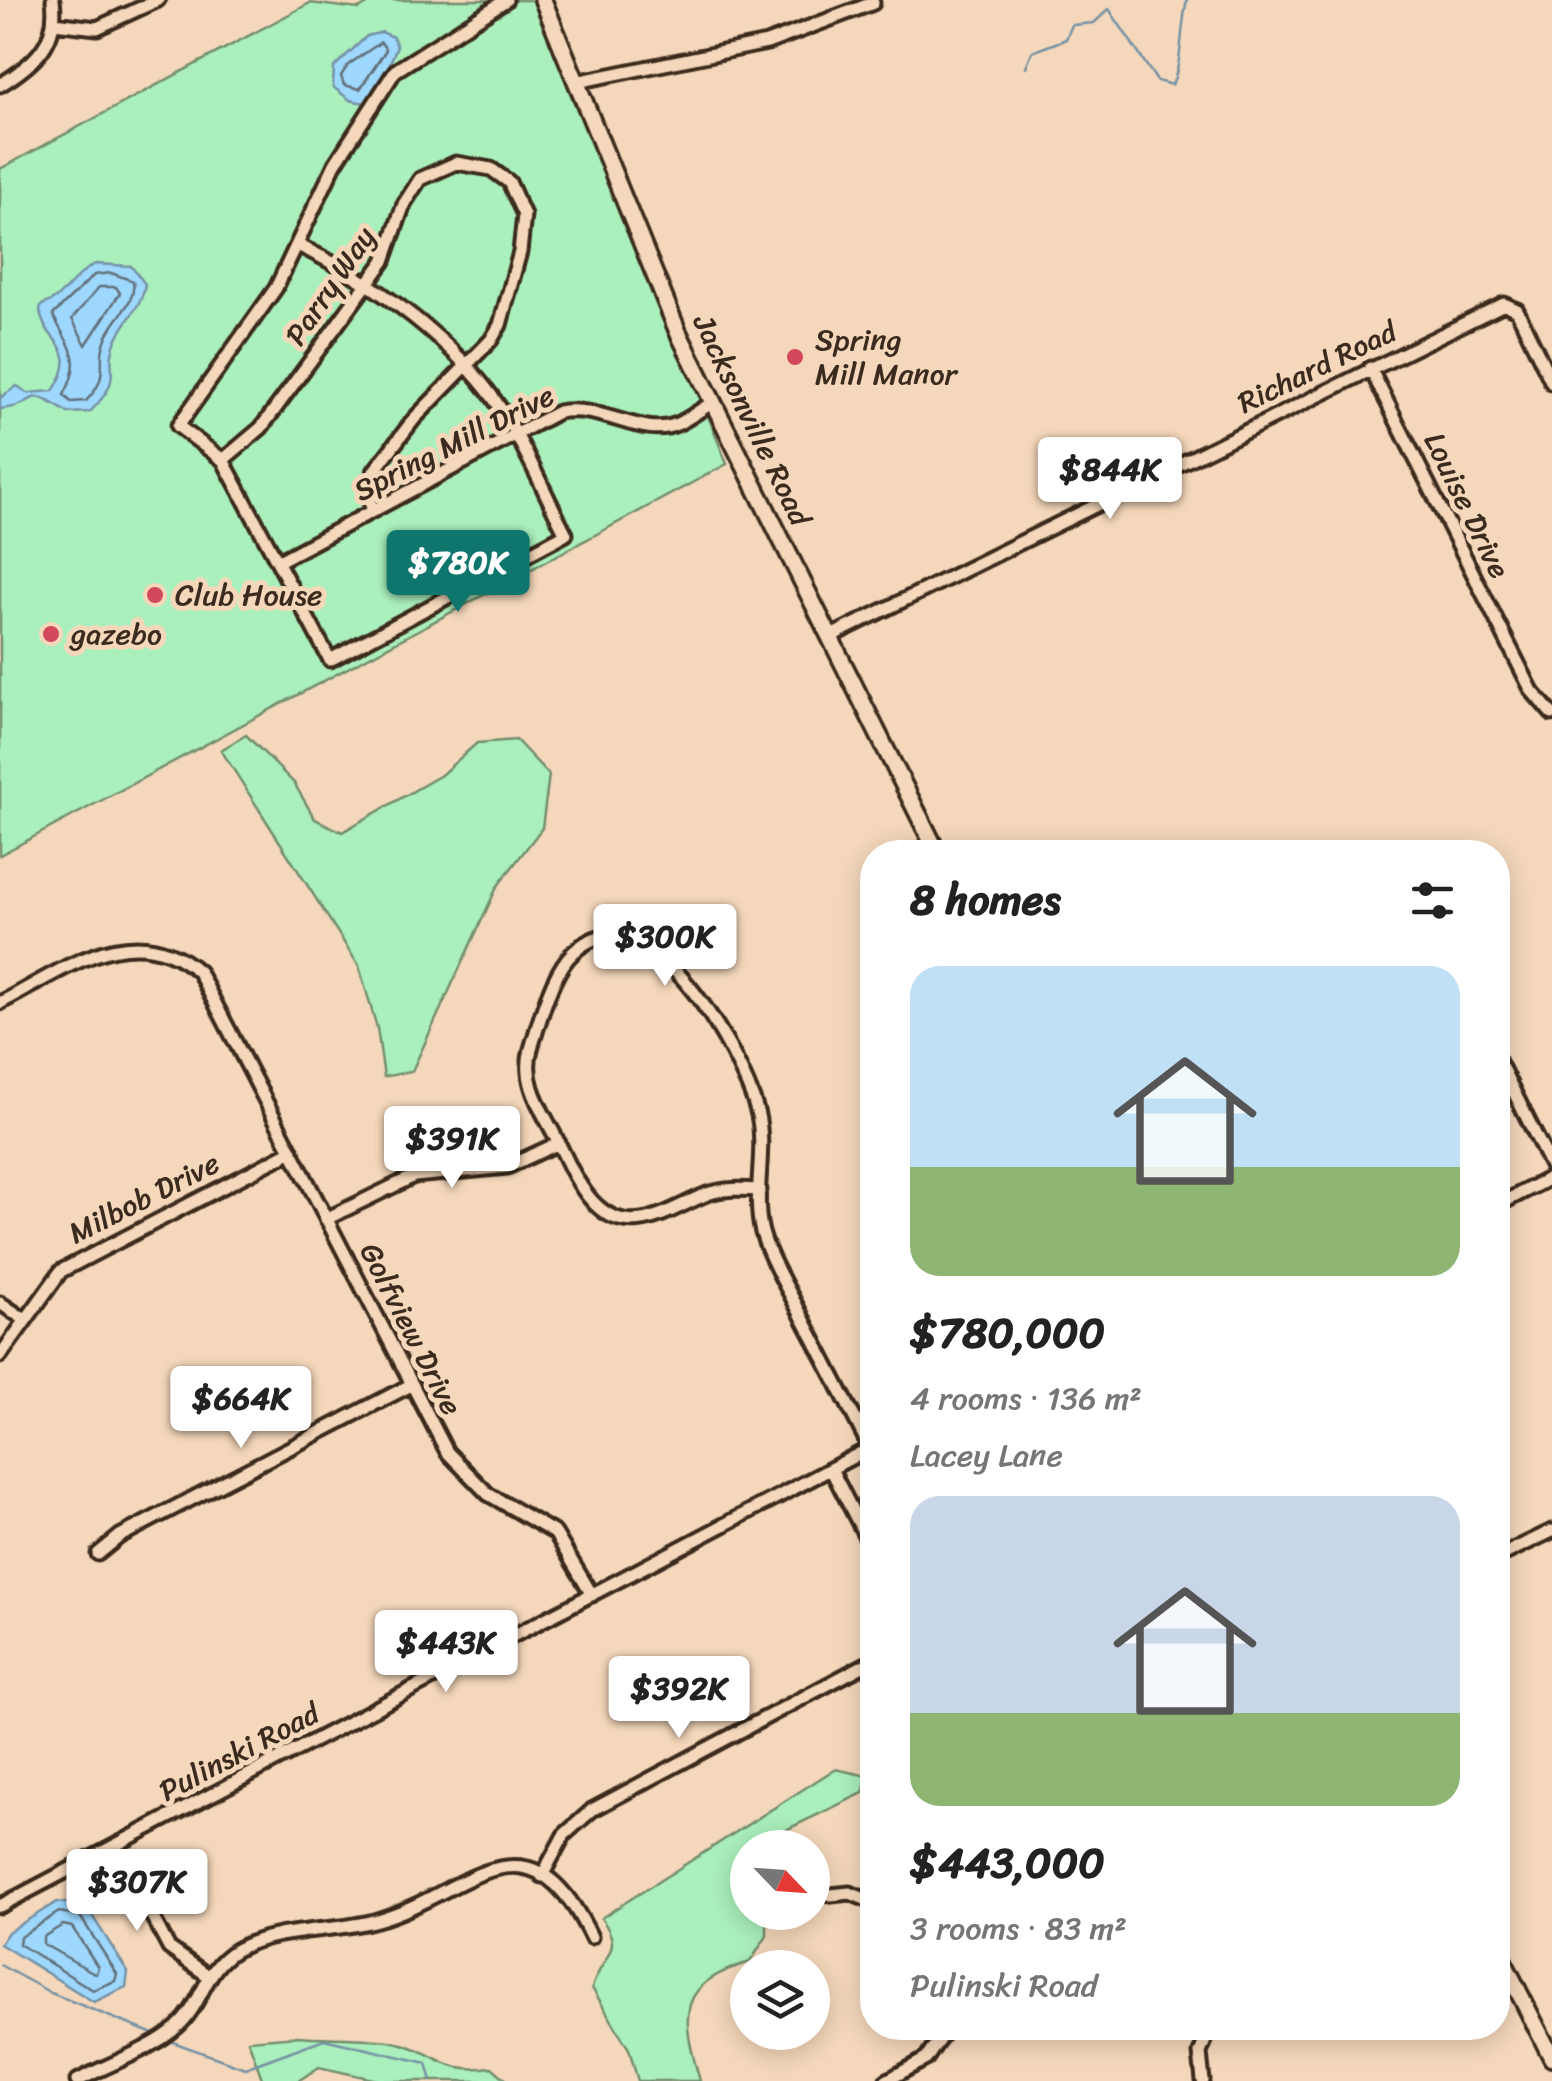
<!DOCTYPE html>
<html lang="en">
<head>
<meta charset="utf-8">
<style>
	:root { --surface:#fff; --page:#f6f6f6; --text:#222; --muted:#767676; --accent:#0f766e }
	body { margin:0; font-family:Sriracha,sans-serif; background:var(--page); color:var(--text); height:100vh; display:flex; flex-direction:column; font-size:38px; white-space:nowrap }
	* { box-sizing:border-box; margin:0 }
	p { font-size:32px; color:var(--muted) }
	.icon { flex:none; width:55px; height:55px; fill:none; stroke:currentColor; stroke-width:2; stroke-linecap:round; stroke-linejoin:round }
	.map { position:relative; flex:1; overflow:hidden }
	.details { position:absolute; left:860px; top:840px; width:650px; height:1200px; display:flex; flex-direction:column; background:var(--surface); border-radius:40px; box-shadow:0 5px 25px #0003 }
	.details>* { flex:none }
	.needle { width:65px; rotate:115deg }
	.fabs { position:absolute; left:730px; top:1830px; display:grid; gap:20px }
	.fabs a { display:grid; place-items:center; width:100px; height:100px; border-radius:50%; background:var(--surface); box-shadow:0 5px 25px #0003; font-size:50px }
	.price { position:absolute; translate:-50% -85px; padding:0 22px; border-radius:10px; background:#fff; color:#222; font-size:32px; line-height:65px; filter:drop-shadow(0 2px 5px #0008) }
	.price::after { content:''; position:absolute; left:50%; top:60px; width:30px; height:22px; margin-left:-15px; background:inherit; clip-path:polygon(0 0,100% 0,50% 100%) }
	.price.selected { background:var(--accent); color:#fff }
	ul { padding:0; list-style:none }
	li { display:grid; align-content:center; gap:20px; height:530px; padding:0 50px }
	li span { display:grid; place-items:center; height:310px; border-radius:30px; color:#555 }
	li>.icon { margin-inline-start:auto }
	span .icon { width:180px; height:180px; fill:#fffc; stroke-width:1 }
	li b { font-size:42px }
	h2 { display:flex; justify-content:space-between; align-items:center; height:120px; padding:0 50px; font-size:42px }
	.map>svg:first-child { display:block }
	.green { fill:#aaf0bc; stroke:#728d6d; stroke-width:2.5 }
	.water { fill:#9ed8ff; stroke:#7692a5; stroke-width:2.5 }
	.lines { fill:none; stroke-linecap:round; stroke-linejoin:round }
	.shore { stroke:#637078; stroke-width:2.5 }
	.stream { stroke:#7692a5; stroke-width:2.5 }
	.street-casing { stroke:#3b2a1e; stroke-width:19 }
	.secondary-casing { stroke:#3b2a1e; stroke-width:22 }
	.street { stroke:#f5d8bb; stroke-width:11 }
	.secondary { stroke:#f5d8bb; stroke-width:15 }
	.poi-dot { fill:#d1495b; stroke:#f5d8bb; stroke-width:4 }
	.labels { text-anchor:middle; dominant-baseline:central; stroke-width:10; stroke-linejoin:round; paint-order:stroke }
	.street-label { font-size:30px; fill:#3b2a1e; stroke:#f5d8bb }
	.poi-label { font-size:30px; fill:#3b2a1e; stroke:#f5d8bb; text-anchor:start }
</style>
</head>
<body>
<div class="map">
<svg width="1552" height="2081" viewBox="0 0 1552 2081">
	<rect width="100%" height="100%" fill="#f5d8bb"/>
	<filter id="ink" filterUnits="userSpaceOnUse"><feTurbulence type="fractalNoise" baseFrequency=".01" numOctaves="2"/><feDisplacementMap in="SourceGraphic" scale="20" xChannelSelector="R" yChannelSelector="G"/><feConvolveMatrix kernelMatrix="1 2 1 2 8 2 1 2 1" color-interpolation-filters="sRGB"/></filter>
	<g filter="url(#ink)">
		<!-- green -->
		<path class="green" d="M374 0H543L727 464 0 855V169L310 3 359 9Z
			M246 735 294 783 315 819 342 832 441 775 477 743 516 740 549 775 542 828 497 887 412 1071 384 1077 377 1028 359 966 221 750Z
			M835 1769 868 1776 863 1793 748 1848V1912L767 1913V1936L750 1962C677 1984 680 2013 700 2081H638L629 2049 592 1988C602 1954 626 1952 601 1918Z
			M298 2036C330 2039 371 2036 402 2044 441 2055 444 2074 492 2067L508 2081H382L319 2067 298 2081H263L248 2040Z"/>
		<!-- water -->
		<path class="water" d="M382 32 393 37 397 46 387 70 365 103 350 100 333 87 334 67 367 36Z
			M95 264 131 266 145 284C142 307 125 320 116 340 102 372 128 373 90 412L68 413C20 382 44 406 0 409V398L17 386 28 393 53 391C84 345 43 343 40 310L42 305C66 297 73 275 95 264Z
			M57 1902 86 1906 128 1972 126 1987 94 2002 0 1944 8 1932Z"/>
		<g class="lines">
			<!-- shore -->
			<path class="shore" d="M381 42 386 50 360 89 344 85 341 76 348 65Z
				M111 273 133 281C137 302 115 317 107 336 94 363 113 374 86 401L71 402 64 395C85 356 68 347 53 315L94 275Z
				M99 287H116L120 293 86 345 72 319Z
				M59 1912 80 1916 117 1974 115 1981 93 1990 19 1944 20 1937Z
				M63 1925 72 1927 98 1967 96 1974 43 1944V1937Z"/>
			<!-- stream -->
			<path class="stream" d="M1026 67 1032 52 1066 39 1072 25 1094 23 1109 9 1157 81 1172 85C1183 60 1180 28 1187 0
				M0 1965 51 1993 158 2036
				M170 2041 245 2068 324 2039 427 2063 432 2081"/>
			<!-- street casing -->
			<g class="street-casing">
				<path id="street" d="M54 23 97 28 158 0
					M576 82 767 43 873 3
					M0 85C34 64 59 43 53 0
					M298 245C368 279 440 329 488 391 520 432 541 487 566 534L330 660 223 460 178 426 276 288 335 164 395 71 506 0
					M1370 368 1532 691 1552 714
					M223 460 261 428 384 261 404 204 420 179 456 163 491 169 509 182 524 215 520 252 500 325 491 340 414 419 375 470 366 490 373 511
					M279 561 558 412C603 404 642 439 677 424 689 419 701 409 712 403
					M829 637 1504 304 1517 310 1552 383
					M0 1003C64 970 134 914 199 972L447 1452 488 1494 555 1533 592 1595
					M1498 1060 1552 1168
					M760 1190C742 1189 724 1188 707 1194 671 1208 632 1240 596 1205 577 1187 566 1157 554 1134 540 1107 522 1081 531 1049 539 1022 550 980 568 958 644 873 741 1054 757 1111 768 1152 750 1199 764 1239 772 1263 786 1285 797 1307 822 1354 846 1401 870 1448
					M1498 1205 1552 1177
					M326 1219 414 1176 507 1167 559 1143
					M0 1303 24 1319
					M0 1356 61 1271 292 1151
					M831 1469 872 1549
					M98 1554 120 1536 411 1385
					M1498 1557 1552 1531
					M115 1846 169 1948 207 1975
					M542 1876 564 1835 592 1810 872 1661
					M831 1895 850 1893 872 1902
					M0 1906 872 1447
					M77 2081C108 2064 151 2050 177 2027 203 2004 204 1969 236 1950 276 1927 333 1933 377 1920 467 1895 527 1804 591 1937
					M886 2081 926 2059 947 2028
					M1203 2081 1200 2053 1210 2028"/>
			</g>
			<!-- secondary casing -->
			<g class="secondary-casing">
				<path id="secondary" d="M543 0 678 332 937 852
					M1498 1951 1552 2058"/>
			</g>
			<!-- street -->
			<use href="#street" class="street"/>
			<!-- secondary -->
			<use href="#secondary" class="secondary"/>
		</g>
	</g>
	<!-- markers -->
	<g class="poi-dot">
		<circle cx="795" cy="357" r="10"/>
		<circle cx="155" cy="595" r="10"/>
		<circle cx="51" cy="634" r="10"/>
	</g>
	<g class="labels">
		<!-- street labels -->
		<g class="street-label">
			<text transform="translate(330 286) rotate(-56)">Parry Way</text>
			<text transform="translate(1317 367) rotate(-26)">Richard Road</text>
			<text transform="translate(752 420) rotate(64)">Jacksonville Road</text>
			<text transform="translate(454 443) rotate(-27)">Spring Mill Drive</text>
			<text transform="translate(1467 505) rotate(64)">Louise Drive</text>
			<text transform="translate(144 1198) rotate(-27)">Milbob Drive</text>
			<text transform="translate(411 1329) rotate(63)">Golfview Drive</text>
			<text transform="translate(239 1752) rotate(-28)">Pulinski Road</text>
		</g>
		<!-- poi labels -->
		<g class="poi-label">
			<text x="815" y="340">Spring<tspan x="815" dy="34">Mill Manor</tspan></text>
			<text x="175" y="595">Club House</text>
			<text x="71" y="634">gazebo</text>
		</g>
	</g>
</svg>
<div class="fabs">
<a><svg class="needle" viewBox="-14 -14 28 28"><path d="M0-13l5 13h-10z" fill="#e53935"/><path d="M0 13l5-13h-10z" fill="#767676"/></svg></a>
<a><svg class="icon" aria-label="layers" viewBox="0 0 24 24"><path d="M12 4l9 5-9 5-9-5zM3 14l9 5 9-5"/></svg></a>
</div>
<b class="price" style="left:1110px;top:522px">$844K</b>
<b class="price selected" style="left:458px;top:615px">$780K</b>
<b class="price" style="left:665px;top:989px">$300K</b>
<b class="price" style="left:452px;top:1191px">$391K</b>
<b class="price" style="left:241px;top:1451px">$664K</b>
<b class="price" style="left:446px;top:1695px">$443K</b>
<b class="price" style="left:679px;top:1741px">$392K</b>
<b class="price" style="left:137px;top:1934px">$307K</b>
<section class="details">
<h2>8 homes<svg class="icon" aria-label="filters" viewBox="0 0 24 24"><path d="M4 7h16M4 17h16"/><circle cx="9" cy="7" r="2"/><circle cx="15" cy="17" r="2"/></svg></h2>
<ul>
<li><span style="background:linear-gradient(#bfe0f5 65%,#8fb573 0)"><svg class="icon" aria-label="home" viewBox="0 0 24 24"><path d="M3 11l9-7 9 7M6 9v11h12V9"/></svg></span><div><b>$780,000</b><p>4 rooms · 136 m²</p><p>Lacey Lane</p></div></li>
<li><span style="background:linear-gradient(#c9d6e8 70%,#8fb573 0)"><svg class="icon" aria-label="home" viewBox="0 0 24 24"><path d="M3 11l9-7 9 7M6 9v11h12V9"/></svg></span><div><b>$443,000</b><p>3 rooms · 83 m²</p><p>Pulinski Road</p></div></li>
</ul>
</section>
</div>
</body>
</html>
